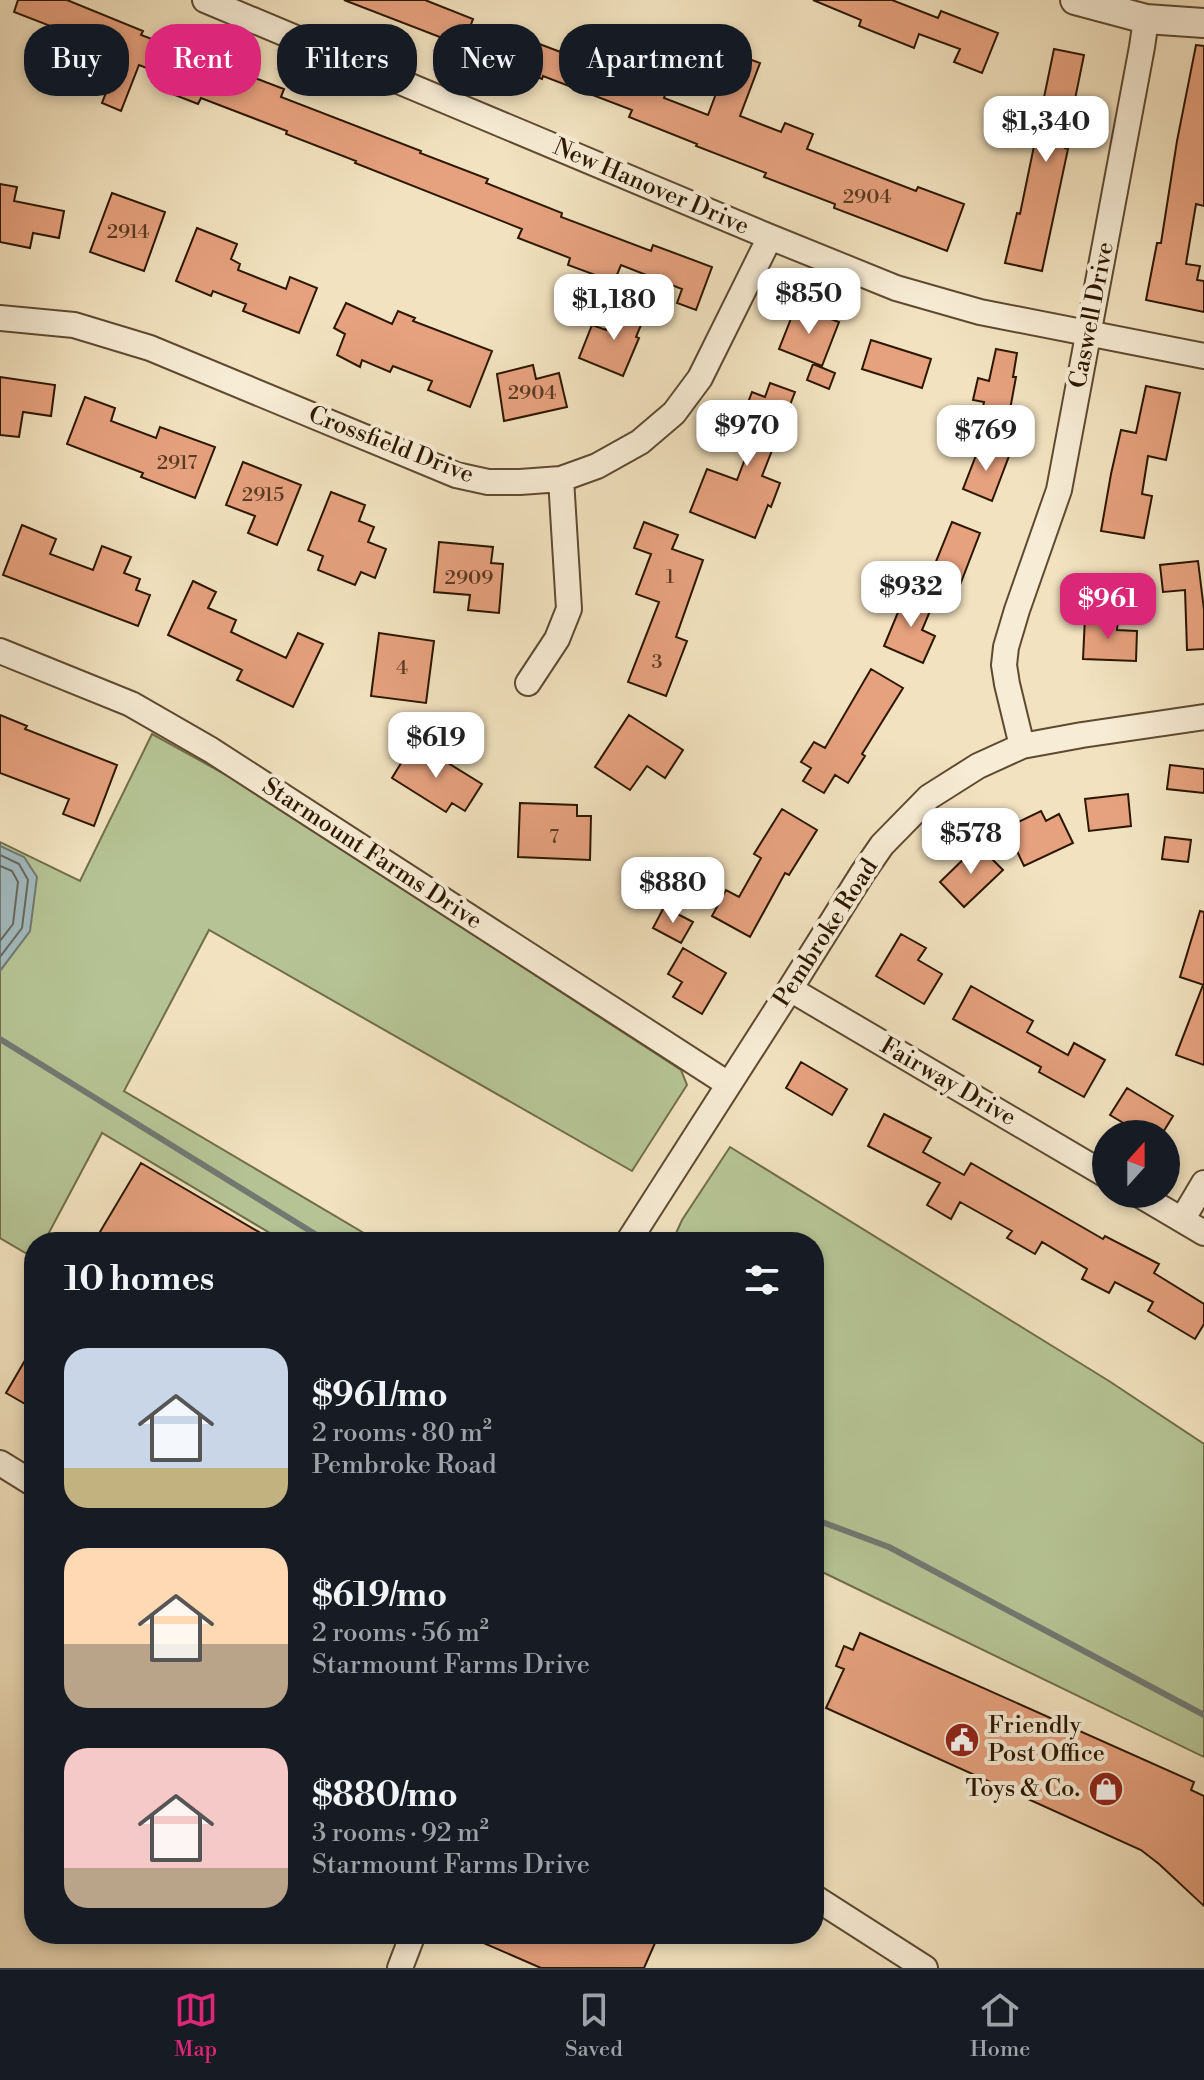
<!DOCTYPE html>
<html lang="en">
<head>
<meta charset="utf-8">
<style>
	:root { --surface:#171b24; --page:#242831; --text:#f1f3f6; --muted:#9ea1a6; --line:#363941; --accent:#db2777 }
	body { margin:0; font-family:"Libre Bodoni",serif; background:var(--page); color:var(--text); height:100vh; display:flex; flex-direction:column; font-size:30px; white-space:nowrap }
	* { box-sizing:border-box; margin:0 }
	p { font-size:26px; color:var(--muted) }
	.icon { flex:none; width:44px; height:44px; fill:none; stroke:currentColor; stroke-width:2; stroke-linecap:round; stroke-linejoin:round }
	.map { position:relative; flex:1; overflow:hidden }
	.sheet { position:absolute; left:24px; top:1232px; width:800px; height:712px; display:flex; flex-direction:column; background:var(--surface); border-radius:32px; box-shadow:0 4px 12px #0003 }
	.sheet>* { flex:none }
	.guide { position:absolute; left:24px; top:24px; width:800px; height:72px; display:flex; gap:16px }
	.needle { width:52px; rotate:21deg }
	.tools { position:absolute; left:1092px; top:1120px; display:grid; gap:16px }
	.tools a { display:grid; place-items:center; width:88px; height:88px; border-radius:50%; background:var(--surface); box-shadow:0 4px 12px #0003; font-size:40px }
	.price { position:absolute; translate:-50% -68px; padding:0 18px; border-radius:16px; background:#fff; color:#222; font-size:26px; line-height:52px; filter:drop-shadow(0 2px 4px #0008) }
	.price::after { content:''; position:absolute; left:50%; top:48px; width:24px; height:18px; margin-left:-12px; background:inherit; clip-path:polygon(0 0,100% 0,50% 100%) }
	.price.active { background:var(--accent); color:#fff }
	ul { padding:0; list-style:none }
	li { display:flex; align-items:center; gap:24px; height:200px; padding:0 40px }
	li span { display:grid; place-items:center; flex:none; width:224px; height:160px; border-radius:24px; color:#555 }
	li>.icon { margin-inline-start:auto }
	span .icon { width:96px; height:96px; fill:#fffc; stroke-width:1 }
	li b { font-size:34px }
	h2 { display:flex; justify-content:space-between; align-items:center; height:96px; padding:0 40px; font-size:34px }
	.chip { padding:0 28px; border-radius:32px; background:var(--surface); box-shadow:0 4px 12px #0003; font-size:28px; line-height:72px }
	.chip.active { background:var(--accent); color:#fff }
	.tabs { display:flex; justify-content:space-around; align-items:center; height:112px; border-top:2px solid var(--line); background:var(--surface); font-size:22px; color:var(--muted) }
	.tabs a { display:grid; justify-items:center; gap:4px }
	.tabs .active { color:var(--accent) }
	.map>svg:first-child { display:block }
	.green { fill:#b6c495; stroke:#716e4a; stroke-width:2 }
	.water { fill:#a1babe; stroke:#727972; stroke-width:2 }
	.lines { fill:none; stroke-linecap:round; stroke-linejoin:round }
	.shore { stroke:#66685f; stroke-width:2 }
	.stream { stroke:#727972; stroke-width:6 }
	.building { fill:#e6a17e; stroke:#2c1700; stroke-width:2 }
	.minor-casing { stroke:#5e4a30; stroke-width:28 }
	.tertiary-casing { stroke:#5e4a30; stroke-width:32 }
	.minor { stroke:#f7ecd5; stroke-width:24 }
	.tertiary { stroke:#f7ecd5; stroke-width:28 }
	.labels { text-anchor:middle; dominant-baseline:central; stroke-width:8; stroke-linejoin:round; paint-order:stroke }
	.number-label { font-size:20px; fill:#5a3a20 }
	.street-label { font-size:24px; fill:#2c1700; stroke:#f7ecd5 }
	.poi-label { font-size:24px; fill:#2c1700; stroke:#f7ecd5; text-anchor:start }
</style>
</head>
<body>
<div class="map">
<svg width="1204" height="1968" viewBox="0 0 1204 1968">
	<rect width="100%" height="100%" fill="#f2e2bf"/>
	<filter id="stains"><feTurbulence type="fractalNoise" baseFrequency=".0025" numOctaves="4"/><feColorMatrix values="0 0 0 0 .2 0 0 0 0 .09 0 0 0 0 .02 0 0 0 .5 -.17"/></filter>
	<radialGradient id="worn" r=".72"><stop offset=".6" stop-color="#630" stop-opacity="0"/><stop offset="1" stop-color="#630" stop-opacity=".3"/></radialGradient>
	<!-- green -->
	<path class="green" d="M152 734 230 777 681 1070 687 1085 632 1171 209 930 124 1091 379 1242H285L102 1133 44 1242H34V1258L0 1238V842L80 881Z
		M730 1147 1109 1381 1204 1444V1757L814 1568V1242H672L682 1220Z"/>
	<!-- water -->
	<path class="water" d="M0 846 24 857 37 877 30 931 0 971Z"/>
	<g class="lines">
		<!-- shore -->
		<path class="shore" d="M0 855 19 864 28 880 22 928 0 957
			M0 866 12 871 18 882 13 924 0 941"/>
		<!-- stream -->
		<path class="stream" d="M0 1039 328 1242
			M814 1519 889 1547 1204 1715"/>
	</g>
	<!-- building -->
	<path class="building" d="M18 0H67L143 31 141 35 284 89 281 97 421 151 420 153 488 179 486 183 562 213 561 217 651 251 653 245 712 267 696 310 677 303 682 289 621 265 614 282 568 265 570 258 518 238 522 229 355 163 356 161 286 134 287 131 201 98 198 104 162 90 168 76 139 65 121 111 102 103 116 67 99 60 104 49 71 35 54 79 31 70 48 25 14 12Z
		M344 0H425L473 19 463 46Z
		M813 0H892L938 18 941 11 998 33 982 73 954 62 960 49 919 34 914 48 859 26 861 20Z
		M513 34 571 56 573 50 645 78 652 61 675 70 664 98 708 115 720 83 714 80 725 50 760 63 740 116 781 132 785 123 813 134 807 149 916 191 918 187 964 204 947 251 834 208 835 204 764 177 766 173 696 146 697 144 629 117 632 110 543 76 542 79 501 64Z
		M1196 45 1204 46V206L1196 204 1186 264 1200 266 1197 280 1204 281V312L1146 300 1157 243H1161L1177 141Z
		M1054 49 1084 55 1065 148 1068 149 1042 271 1005 263 1017 213 1020 214Z
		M0 184 17 187 14 201 64 211 59 238 33 233 30 248 0 242Z
		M112 193 165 212 144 271 90 252Z
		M197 228 237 244 231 259 240 264 238 270 286 289 290 277 317 288 299 333 243 311 246 304 213 291 211 296 176 281Z
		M346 303 392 324 398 311 415 318 413 321 492 351 470 407 428 390 432 381 393 366 390 372 362 360 360 367 337 355 345 334 334 328Z
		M622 304 646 313 636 337 639 338 623 376 579 358 592 325 606 330 607 326 613 328Z
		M796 306 839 322 822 366 779 349Z
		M871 340 931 359 922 388 862 369Z
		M996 349 1017 353 1013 377H1016L1007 426 980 421 984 402 973 400 978 378 989 381Z
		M813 364 835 373 829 389 807 380Z
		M533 365 536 379 559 373 567 407 504 421 497 374Z
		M0 377 55 385 51 416 23 412 19 437 0 435Z
		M770 383 795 392 762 476 780 483 771 507 768 505 755 538 690 512 707 469 737 480 751 443 735 437 752 392 765 397Z
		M1146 386 1180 393 1166 460 1148 456 1142 494 1152 496 1144 538 1101 531 1111 474 1121 430 1136 433Z
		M85 397 115 408 111 421 156 438 160 427 215 447 195 498 141 477 143 473 67 444Z
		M980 445 1009 456 992 501 963 489Z
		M243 462 301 485 277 545 248 533 255 516 226 505Z
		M331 492 365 505 359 521 374 527 368 542 386 549 375 578 361 572 355 585 318 570 323 556 308 550Z
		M644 522 678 535 672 549 703 560 676 637 687 641 666 696 628 682 659 602 636 594 651 554 634 548Z
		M952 522 980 533 960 585 931 574Z
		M22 525 56 539 50 554 93 570 102 546 131 557 124 573 140 579 136 590 150 595 138 626 3 575Z
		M439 542 493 547 491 563 503 564 499 613 468 610 470 595 434 592Z
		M1198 561 1204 610V649L1187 650 1185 590 1163 592 1160 565Z
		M193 581 216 592 208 608 236 620 231 632 286 658 298 633 323 644 293 707 237 680 242 670 168 635Z
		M906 593 933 604 922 630 935 636 923 663 884 646Z
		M1085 617 1118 619 1117 630 1137 631 1136 661 1083 659Z
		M379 633 434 641 426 703 371 696Z
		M871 669 903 688 862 754 865 756 848 783 835 775 824 793 803 781 811 768 801 762 814 742 825 748Z
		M0 715 27 726 25 729 117 765 94 826 63 814 69 799 0 773Z
		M629 715 683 750 665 778 647 766 630 790 595 767Z
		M414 742 482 784 465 811 452 803 446 812 392 778Z
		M1170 765 1204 769V793L1167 789Z
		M1128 794 1131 826 1089 831 1085 799Z
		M520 803 577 805V816H591L590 860 518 857Z
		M782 809 817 830 789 875 785 873 750 937 712 916 726 890 739 897 761 858 754 854Z
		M1041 811 1046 821 1059 814 1073 843 1024 866 1006 828Z
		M1165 837 1191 840 1188 862 1162 859Z
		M978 845 1003 870 964 907 940 882Z
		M664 907 693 922 681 943 653 928Z
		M1200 911 1204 912V985L1180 977Z
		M901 934 926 948 918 960 942 974 924 1004 876 976Z
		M683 948 726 973 702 1014 673 997 682 982 668 974Z
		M1203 985H1204V1065L1176 1055Z
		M971 986 1033 1021 1027 1032 1068 1055 1074 1043 1105 1060 1084 1097 1039 1072 1041 1067 953 1019Z
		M801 1062 847 1089 832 1115 786 1088Z
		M1127 1088 1173 1116 1162 1134H1142L1110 1115Z
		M884 1114 931 1138 923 1152 964 1175 971 1163 1103 1239 1105 1236 1159 1264 1154 1273 1204 1304V1324L1195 1339 1148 1311 1153 1302 1115 1282 1109 1293 1082 1279 1087 1269 1042 1242 1035 1254 1007 1238 1012 1231 960 1202 951 1219 927 1205 940 1183 868 1146Z
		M141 1163 276 1242H94Z
		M34 1345V1409L6 1393Z
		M860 1633 1194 1782 1191 1790 1204 1796V1906L1159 1864 1141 1850 826 1708 844 1669 836 1666 844 1646 853 1650Z
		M463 1934H659L644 1968H541Z"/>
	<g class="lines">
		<!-- minor casing -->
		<g class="minor-casing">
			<path id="minor" d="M205 0 770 237 896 288 980 312 1204 356
				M0 318 74 325 150 348 456 475 488 482H520L561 479 597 466 640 442 674 413 700 378 770 237
				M0 651 131 704 211 750 728 1084
				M528 683 557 639 569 609 561 479
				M1022 746 1007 684 1004 665 1006 647 1017 610 1059 490 1142 47 1146 19
				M790 989 1106 1175
				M1138 1194 1204 1233
				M1182 1220 1204 1183
				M628 1242 790 989 862 874 882 845 929 797 978 766 1022 746 1082 735 1204 717
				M0 1463 34 1484
				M814 1897 925 1968
				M400 1968 413 1934"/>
		</g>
		<!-- tertiary casing -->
		<g class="tertiary-casing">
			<path id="tertiary" d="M1075 0 1146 19 1204 23"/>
		</g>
		<!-- minor -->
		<use href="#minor" class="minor"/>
		<!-- tertiary -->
		<use href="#tertiary" class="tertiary"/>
	</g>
	<!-- icons -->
	<defs>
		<g id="civic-disc" transform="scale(1.8)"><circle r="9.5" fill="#8f2418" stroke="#f7ecd5"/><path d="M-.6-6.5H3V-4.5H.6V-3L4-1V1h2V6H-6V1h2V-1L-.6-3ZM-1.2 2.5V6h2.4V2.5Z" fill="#fff"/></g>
		<g id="shop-disc" transform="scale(1.8)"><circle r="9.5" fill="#8f2418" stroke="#f7ecd5"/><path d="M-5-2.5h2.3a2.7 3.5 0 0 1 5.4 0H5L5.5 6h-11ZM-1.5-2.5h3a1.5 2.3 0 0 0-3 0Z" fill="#fff"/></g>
	</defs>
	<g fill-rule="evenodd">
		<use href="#civic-disc" x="962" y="1740"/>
		<use href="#shop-disc" x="1106" y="1789"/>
	</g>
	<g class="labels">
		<!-- number labels -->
		<g class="number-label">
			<text x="867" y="197">2904</text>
			<text x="128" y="232">2914</text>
			<text x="532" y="393">2904</text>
			<text x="177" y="463">2917</text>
			<text x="263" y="495">2915</text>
			<text x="670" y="577">1</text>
			<text x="469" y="578">2909</text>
			<text x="657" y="662">3</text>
			<text x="402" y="668">4</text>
			<text x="554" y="837">7</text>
		</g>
		<!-- street labels -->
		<g class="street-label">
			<text transform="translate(651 187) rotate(23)">New Hanover Drive</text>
			<text transform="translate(1092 315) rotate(-79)">Caswell Drive</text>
			<text transform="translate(391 445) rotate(21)">Crossfield Drive</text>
			<text transform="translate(372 854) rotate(33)">Starmount Farms Drive</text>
			<text transform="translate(826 933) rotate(-57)">Pembroke Road</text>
			<text transform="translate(948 1082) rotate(30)">Fairway Drive</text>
		</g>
		<!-- poi labels -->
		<g class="poi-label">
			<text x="988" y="1726">Friendly<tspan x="988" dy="28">Post Office</tspan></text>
			<text x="1080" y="1789" text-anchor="end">Toys &amp; Co.</text>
		</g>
	</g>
	<rect width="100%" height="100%" filter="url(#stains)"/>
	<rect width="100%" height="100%" fill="url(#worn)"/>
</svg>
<div class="tools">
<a><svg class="needle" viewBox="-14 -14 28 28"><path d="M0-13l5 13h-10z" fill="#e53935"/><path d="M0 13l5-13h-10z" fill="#9ea1a6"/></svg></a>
</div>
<b class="price" style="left:1046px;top:164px">$1,340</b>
<b class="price" style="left:809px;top:336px">$850</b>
<b class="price" style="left:614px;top:342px">$1,180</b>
<b class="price" style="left:747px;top:468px">$970</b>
<b class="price" style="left:986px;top:473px">$769</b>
<b class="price" style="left:911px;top:629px">$932</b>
<b class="price active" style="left:1108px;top:641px">$961</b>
<b class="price" style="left:436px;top:780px">$619</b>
<b class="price" style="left:971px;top:876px">$578</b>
<b class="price" style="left:673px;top:925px">$880</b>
<div class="guide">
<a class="chip">Buy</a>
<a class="chip active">Rent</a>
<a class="chip">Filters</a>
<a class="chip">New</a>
<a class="chip">Apartment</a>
</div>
<section class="sheet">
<h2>10 homes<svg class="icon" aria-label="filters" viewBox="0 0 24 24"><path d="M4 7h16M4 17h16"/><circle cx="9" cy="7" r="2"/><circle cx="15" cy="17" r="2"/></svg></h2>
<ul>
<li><span style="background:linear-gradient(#c9d6e8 75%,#c2b280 0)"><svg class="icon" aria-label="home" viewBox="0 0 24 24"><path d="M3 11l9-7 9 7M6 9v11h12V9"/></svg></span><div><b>$961/mo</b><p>2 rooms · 80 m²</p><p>Pembroke Road</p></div></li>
<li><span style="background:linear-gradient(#ffd9b3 60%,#b9a48a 0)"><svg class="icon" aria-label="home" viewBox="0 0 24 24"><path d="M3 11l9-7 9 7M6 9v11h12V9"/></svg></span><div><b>$619/mo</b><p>2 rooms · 56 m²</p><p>Starmount Farms Drive</p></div></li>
<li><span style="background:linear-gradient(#f6c9c9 75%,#b9a48a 0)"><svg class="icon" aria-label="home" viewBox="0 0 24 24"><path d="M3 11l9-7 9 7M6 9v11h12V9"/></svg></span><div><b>$880/mo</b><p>3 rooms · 92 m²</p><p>Starmount Farms Drive</p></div></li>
</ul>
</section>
</div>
<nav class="tabs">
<a class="active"><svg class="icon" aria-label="map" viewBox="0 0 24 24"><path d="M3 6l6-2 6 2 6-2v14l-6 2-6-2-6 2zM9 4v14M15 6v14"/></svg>Map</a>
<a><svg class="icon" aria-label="saved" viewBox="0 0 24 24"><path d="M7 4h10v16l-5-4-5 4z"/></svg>Saved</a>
<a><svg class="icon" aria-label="home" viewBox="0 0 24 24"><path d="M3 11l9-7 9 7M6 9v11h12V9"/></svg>Home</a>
</nav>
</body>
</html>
